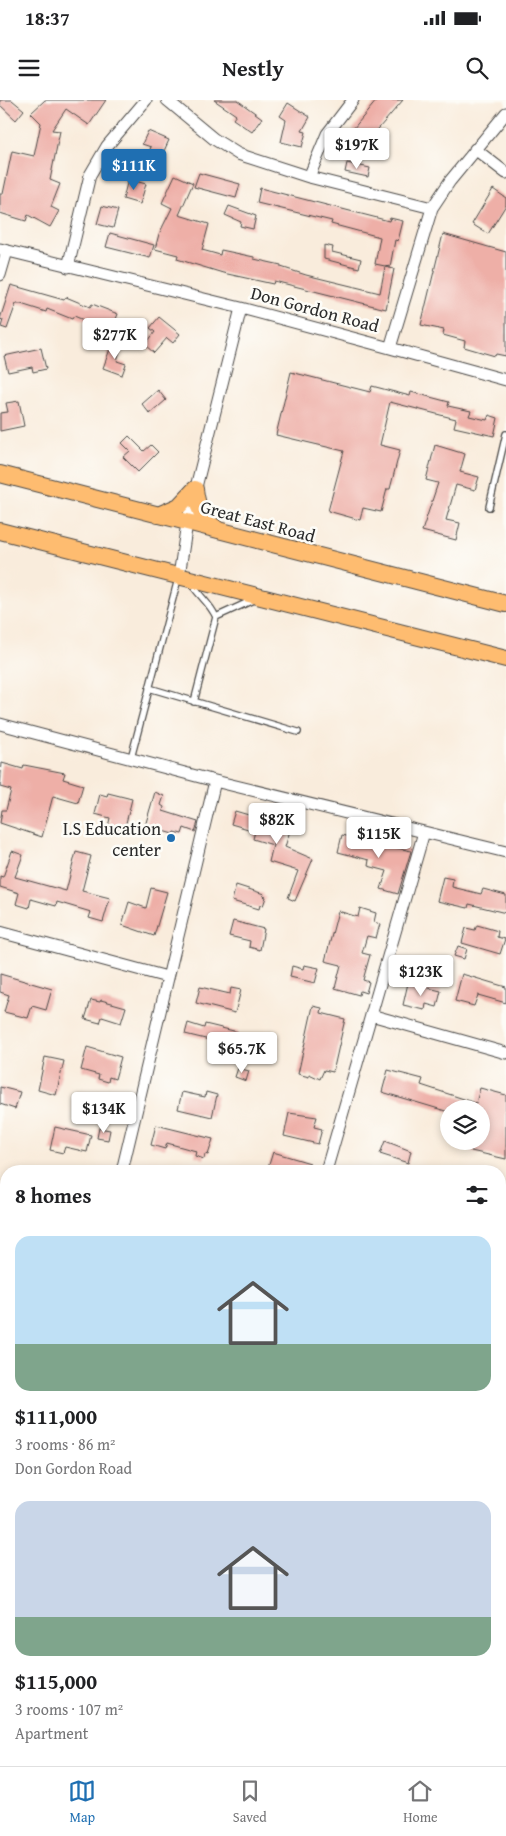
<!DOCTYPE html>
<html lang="en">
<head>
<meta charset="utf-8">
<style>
	:root { --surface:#fff; --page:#f2f2f2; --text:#202124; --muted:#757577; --line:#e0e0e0; --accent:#1f6fb2 }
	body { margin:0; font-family:"Gentium Book Plus",serif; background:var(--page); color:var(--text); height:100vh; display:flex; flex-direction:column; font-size:19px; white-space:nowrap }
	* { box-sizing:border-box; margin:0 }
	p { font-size:16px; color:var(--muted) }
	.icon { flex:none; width:28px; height:28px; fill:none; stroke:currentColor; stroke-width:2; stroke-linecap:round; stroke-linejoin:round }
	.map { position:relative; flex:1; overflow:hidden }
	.details { position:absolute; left:0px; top:1065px; width:506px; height:601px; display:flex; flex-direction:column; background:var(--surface); border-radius:20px 20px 0 0; box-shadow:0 2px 8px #0003 }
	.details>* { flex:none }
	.tools { position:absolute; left:440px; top:1000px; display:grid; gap:10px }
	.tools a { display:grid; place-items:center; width:50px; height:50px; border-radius:50%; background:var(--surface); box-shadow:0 2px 8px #0003; font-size:25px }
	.price { position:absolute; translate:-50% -42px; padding:0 11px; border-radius:5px; background:#fff; color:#222; font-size:16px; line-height:32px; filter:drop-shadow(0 1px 2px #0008) }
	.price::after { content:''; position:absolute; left:50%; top:30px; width:15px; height:11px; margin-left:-8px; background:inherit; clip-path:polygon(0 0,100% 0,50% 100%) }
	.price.current { background:var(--accent); color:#fff }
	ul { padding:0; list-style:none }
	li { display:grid; align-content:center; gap:10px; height:265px; padding:0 15px }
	li span { display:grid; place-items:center; height:155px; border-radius:15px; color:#555 }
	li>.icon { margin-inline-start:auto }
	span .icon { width:90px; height:90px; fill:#fffc; stroke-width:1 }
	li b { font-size:21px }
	h2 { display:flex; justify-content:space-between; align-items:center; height:60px; padding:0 15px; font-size:21px }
	.status { display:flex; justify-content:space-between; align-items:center; height:35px; padding:0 25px; background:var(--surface); direction:ltr }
	.status svg { height:14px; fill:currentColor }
	header { display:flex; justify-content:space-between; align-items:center; height:65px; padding:0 15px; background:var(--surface); font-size:22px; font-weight:700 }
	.tab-bar { display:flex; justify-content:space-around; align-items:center; height:70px; border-top:1px solid var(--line); background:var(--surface); font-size:14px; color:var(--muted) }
	.tab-bar a { display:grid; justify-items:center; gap:2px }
	.tab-bar .current { color:var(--accent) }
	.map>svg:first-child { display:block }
	.building { fill:#eeafa7 }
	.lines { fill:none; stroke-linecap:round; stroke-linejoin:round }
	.service-casing { stroke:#4a4846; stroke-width:8 }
	.minor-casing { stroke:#4a4846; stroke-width:13 }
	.primary-casing { stroke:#4a4846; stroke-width:18 }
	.service { stroke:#fff; stroke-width:5.5 }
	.minor { stroke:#fff; stroke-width:11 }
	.primary { stroke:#febc70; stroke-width:16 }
	.poi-dot { fill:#1f6fb2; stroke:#fdfcf7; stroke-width:2 }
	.labels { text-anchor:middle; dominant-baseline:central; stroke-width:5; stroke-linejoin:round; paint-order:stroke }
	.street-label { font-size:18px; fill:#2b2b2b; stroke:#fdfcf7 }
	.poi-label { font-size:18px; fill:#2b2b2b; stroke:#fdfcf7; text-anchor:end }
</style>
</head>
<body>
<div class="status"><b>18:37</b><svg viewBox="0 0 49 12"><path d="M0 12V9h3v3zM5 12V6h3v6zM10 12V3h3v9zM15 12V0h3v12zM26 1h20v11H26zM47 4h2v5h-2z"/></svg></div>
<header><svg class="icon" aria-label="menu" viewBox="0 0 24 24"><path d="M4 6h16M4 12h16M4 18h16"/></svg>Nestly<svg class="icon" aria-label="search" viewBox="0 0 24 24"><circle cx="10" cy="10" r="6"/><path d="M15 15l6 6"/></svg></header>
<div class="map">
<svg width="506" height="1666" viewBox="0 0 506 1666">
	<rect width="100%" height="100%" fill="#fdfcf7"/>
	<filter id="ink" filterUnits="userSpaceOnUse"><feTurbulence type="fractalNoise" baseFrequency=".02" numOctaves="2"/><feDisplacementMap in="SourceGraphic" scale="10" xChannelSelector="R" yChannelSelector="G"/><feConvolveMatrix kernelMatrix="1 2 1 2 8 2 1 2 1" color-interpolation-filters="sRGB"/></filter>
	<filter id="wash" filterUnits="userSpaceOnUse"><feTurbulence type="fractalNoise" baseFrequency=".0096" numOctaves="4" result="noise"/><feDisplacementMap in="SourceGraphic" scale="20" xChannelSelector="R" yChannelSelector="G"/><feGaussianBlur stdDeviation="1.12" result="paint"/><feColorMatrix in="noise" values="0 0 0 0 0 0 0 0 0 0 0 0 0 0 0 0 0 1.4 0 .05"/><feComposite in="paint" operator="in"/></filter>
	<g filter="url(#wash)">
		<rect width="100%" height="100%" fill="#f9ecdc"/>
		<g id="blocks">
			<!-- building -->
			<path class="building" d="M0 0H12L24 10 16 20 0 5Z
				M45 0H106L89 25 66 9 52 30 60 31 50 80 60 84 51 107 59 111 50 127 28 115 26 121 0 113V94H3L12 51 34 56 41 23 31 13Z
				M214 0H237L262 18 252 32 233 19 236 15Z
				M377 0H403L367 42 353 29Z
				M288 3 310 17 302 31 306 32 302 47 281 42 286 20 280 16Z
				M148 31 169 40 159 62 147 57 151 47 142 44Z
				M347 63 370 68 368 77 345 72Z
				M199 73 240 84 236 98 194 87Z
				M175 75 193 83 179 115 209 124 202 150 220 155 221 150 254 157V159L281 165V167L306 175 380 193 385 167 394 169 386 209 274 181 273 184 223 173 177 159 178 155 155 149 159 134 172 108 162 103Z
				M128 79 146 84 140 104 123 99Z
				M260 88 389 121 390 118 403 121 398 141 395 140 390 167 375 164 380 137 331 124 332 121 257 103Z
				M493 89 506 98V105L488 134 472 124Z
				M102 106 118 110 113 128 97 124Z
				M229 106 256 116 253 129 240 126 241 122 225 115Z
				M110 133 154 145 150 158 106 147Z
				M443 134 506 152V256L496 254 495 256 464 247 465 241 443 235 444 230 421 225Z
				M324 145 333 147 332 152 361 159 359 168 324 159Z
				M11 185 64 200 66 197 90 207 92 204 118 214 107 242 87 235 91 223 74 216 72 219 47 209 46 212 21 204H16L7 229 1 227 3 220 0 219Z
				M159 217 180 234 173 243 167 238 154 253 145 245 155 232 150 228Z
				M113 241 122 244 117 261 126 264 122 275 103 268Z
				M41 248 46 269 33 272 32 267 8 272 4 256Z
				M291 272 370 292 372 286 410 296 411 292 449 302 448 306 471 311 469 316 487 320 489 315 498 318 494 336 454 327 456 319 390 302 380 345 400 350 390 389H387L381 412 363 408 360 420 328 411 344 351 276 335Z
				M158 290 166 300 150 314 142 304Z
				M19 301 24 326 0 331V313L8 312 6 303Z
				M129 336 144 351 151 345 158 352 138 372 123 357 130 351 122 343Z
				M435 345 465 354 460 372 479 377 475 390 456 385 446 420 460 423 456 440 422 431 438 383 426 380Z
				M2 663 23 669 24 665 65 673 63 679 83 685 78 703 53 696 42 737 0 723 2 710H6L11 690 0 687Z
				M155 692 164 696 161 705 164 707 163 711 198 722 195 732 184 728 182 734 174 732 173 734 145 726Z
				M108 693 132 699 124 731 108 727 110 718 95 714 100 694 107 696Z
				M235 711 259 718 260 714 292 724 285 747 313 759 295 801 288 798 298 771 269 762 273 745 253 739 255 731 231 724Z
				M342 735 411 751 398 794 381 789 387 771 368 766 369 760 338 752Z
				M12 751 23 755 15 777 66 791 76 752 91 756 82 791 110 798 103 822 89 818 91 812 57 802 56 806 31 799 29 808 16 804 19 793 0 787V776L3 777Z
				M443 777 453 779 452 787 481 794 483 789 506 795V813L469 804 468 808 437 801Z
				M236 785 264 794 263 796 266 797 263 806 260 805 259 809 232 801Z
				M151 788 167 792 154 836 122 825 129 802 146 808Z
				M360 808 376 813 374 822 380 824 376 838 367 836 362 853 370 855 363 880 369 882 366 893 360 891 359 895 335 888 341 865 325 861 338 811 358 817Z
				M233 821 264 829 260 850 249 847 250 841 229 836Z
				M477 825 498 831 497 837 505 839 500 854 462 843 466 828 475 830Z
				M458 846 467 849 464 859 454 856Z
				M304 865 319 868 315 883 290 877 292 866 303 869Z
				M0 874 52 889 46 910 32 906 28 918 4 912 9 895 0 892Z
				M462 874 506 887V903L478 895 474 906 455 901Z
				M408 883 441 891 437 907 426 904 425 910 403 905Z
				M200 887 230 894 231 888 241 890 235 913 196 903Z
				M91 900 100 902 101 900 126 907 121 923 102 917 100 923 85 919Z
				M313 906 322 908 321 913 345 919 333 972 324 970 320 979 309 974V977L298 974Z
				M188 923 204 928 205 924 238 932 232 953 220 950 222 943 185 934Z
				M87 947 121 957 115 979 109 977 108 982 98 979 99 975 81 970Z
				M45 957 64 961 56 995 38 990Z
				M238 968 249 971 246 981 235 977Z
				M388 970 423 979 421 985 476 1003 480 988 506 995V1059L471 1051 474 1041H481V1009H449V1012L382 992Z
				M0 987 20 992 15 1009 0 1004Z
				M182 992 205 997 206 992 217 995 212 1017 178 1009Z
				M289 1013 317 1017 314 1027 322 1029 318 1044 284 1036Z
				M156 1025 213 1039 208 1055 205 1054 204 1059 195 1056 196 1051 167 1043 165 1049 151 1045Z
				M55 1027 91 1035 87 1052 65 1047 63 1053 50 1050Z
				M99 1028 110 1030 108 1040 97 1038Z
				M385 1041 411 1051 408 1063 380 1054Z
				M273 1052 310 1063 307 1071H293L282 1068 281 1071H267Z"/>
		</g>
	</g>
	<g filter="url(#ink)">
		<use href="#blocks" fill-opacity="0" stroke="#4a4846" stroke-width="1"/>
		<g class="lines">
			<!-- service casing -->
			<g class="service-casing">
				<path id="service" d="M489 407 506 334
					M191 483C198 495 210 503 216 517L194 602
					M216 517 253 500
					M149 588 298 632
					M131 658 178 479
					M0 1586 6 1590
					M0 1654 6 1651"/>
			</g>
			<!-- minor casing -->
			<g class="minor-casing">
				<path id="minor" d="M167 0 214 39 238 54 309 77 432 108
					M475 49 506 73
					M309 77 327 34 353 0
					M0 149 241 208 390 248 432 108 450 81 506 13
					M68 167 90 75 107 46 146 0
					M0 175 7 151
					M390 248 506 280
					M179 476 187 423 241 208
					M0 624 215 681 506 752
					M0 832 167 877
					M371 915 506 953
					M122 1071 215 681
					M326 1071 424 732
					M500 1174 506 1176
					M500 1337 506 1339
					M500 1470 506 1445
					M240 1660 243 1666
					M452 1666 454 1660"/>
			</g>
			<!-- primary casing -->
			<g class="primary-casing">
				<path id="primary" d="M0 374 506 504
					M195 389C197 407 202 419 217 429
					M158 415 179 406 195 389
					M0 431 506 559"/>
			</g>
			<!-- service -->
			<use href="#service" class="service"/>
			<!-- minor -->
			<use href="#minor" class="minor"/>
			<!-- primary -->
			<use href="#primary" class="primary"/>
		</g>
	</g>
	<!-- markers -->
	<circle class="poi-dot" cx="171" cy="738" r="5"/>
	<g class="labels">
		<!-- street labels -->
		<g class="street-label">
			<text transform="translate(315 209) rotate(15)">Don Gordon Road</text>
			<text transform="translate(258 421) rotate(15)">Great East Road</text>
		</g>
		<!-- poi labels -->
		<g class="poi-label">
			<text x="161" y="728">I.S Education<tspan x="161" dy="21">center</tspan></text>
		</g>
	</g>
</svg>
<div class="tools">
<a><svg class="icon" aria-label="layers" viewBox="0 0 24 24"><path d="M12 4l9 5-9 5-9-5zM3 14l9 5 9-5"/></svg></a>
</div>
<b class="price" style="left:357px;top:70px">$197K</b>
<b class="price current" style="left:134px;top:91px">$111K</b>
<b class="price" style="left:115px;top:260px">$277K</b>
<b class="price" style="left:277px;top:745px">$82K</b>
<b class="price" style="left:379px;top:759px">$115K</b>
<b class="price" style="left:421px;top:897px">$123K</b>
<b class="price" style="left:242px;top:974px">$65.7K</b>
<b class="price" style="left:104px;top:1034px">$134K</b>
<section class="details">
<h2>8 homes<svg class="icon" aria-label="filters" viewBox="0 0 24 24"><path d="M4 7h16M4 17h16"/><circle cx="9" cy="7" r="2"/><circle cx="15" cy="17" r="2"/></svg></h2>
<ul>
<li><span style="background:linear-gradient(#bfe0f5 70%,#7fa58c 0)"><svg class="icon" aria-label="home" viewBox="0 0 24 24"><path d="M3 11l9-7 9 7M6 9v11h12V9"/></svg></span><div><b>$111,000</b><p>3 rooms · 86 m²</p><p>Don Gordon Road</p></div></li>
<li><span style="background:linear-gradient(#c9d6e8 75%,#7fa58c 0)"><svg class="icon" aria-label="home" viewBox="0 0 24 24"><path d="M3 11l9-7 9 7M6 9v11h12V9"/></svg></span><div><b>$115,000</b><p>3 rooms · 107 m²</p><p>Apartment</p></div></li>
</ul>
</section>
</div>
<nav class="tab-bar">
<a class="current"><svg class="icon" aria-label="map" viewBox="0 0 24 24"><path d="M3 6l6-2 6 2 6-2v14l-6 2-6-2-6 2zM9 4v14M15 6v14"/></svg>Map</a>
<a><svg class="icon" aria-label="saved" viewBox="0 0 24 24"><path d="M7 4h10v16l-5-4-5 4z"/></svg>Saved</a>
<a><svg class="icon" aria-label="home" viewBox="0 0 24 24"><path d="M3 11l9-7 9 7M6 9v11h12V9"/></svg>Home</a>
</nav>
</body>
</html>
